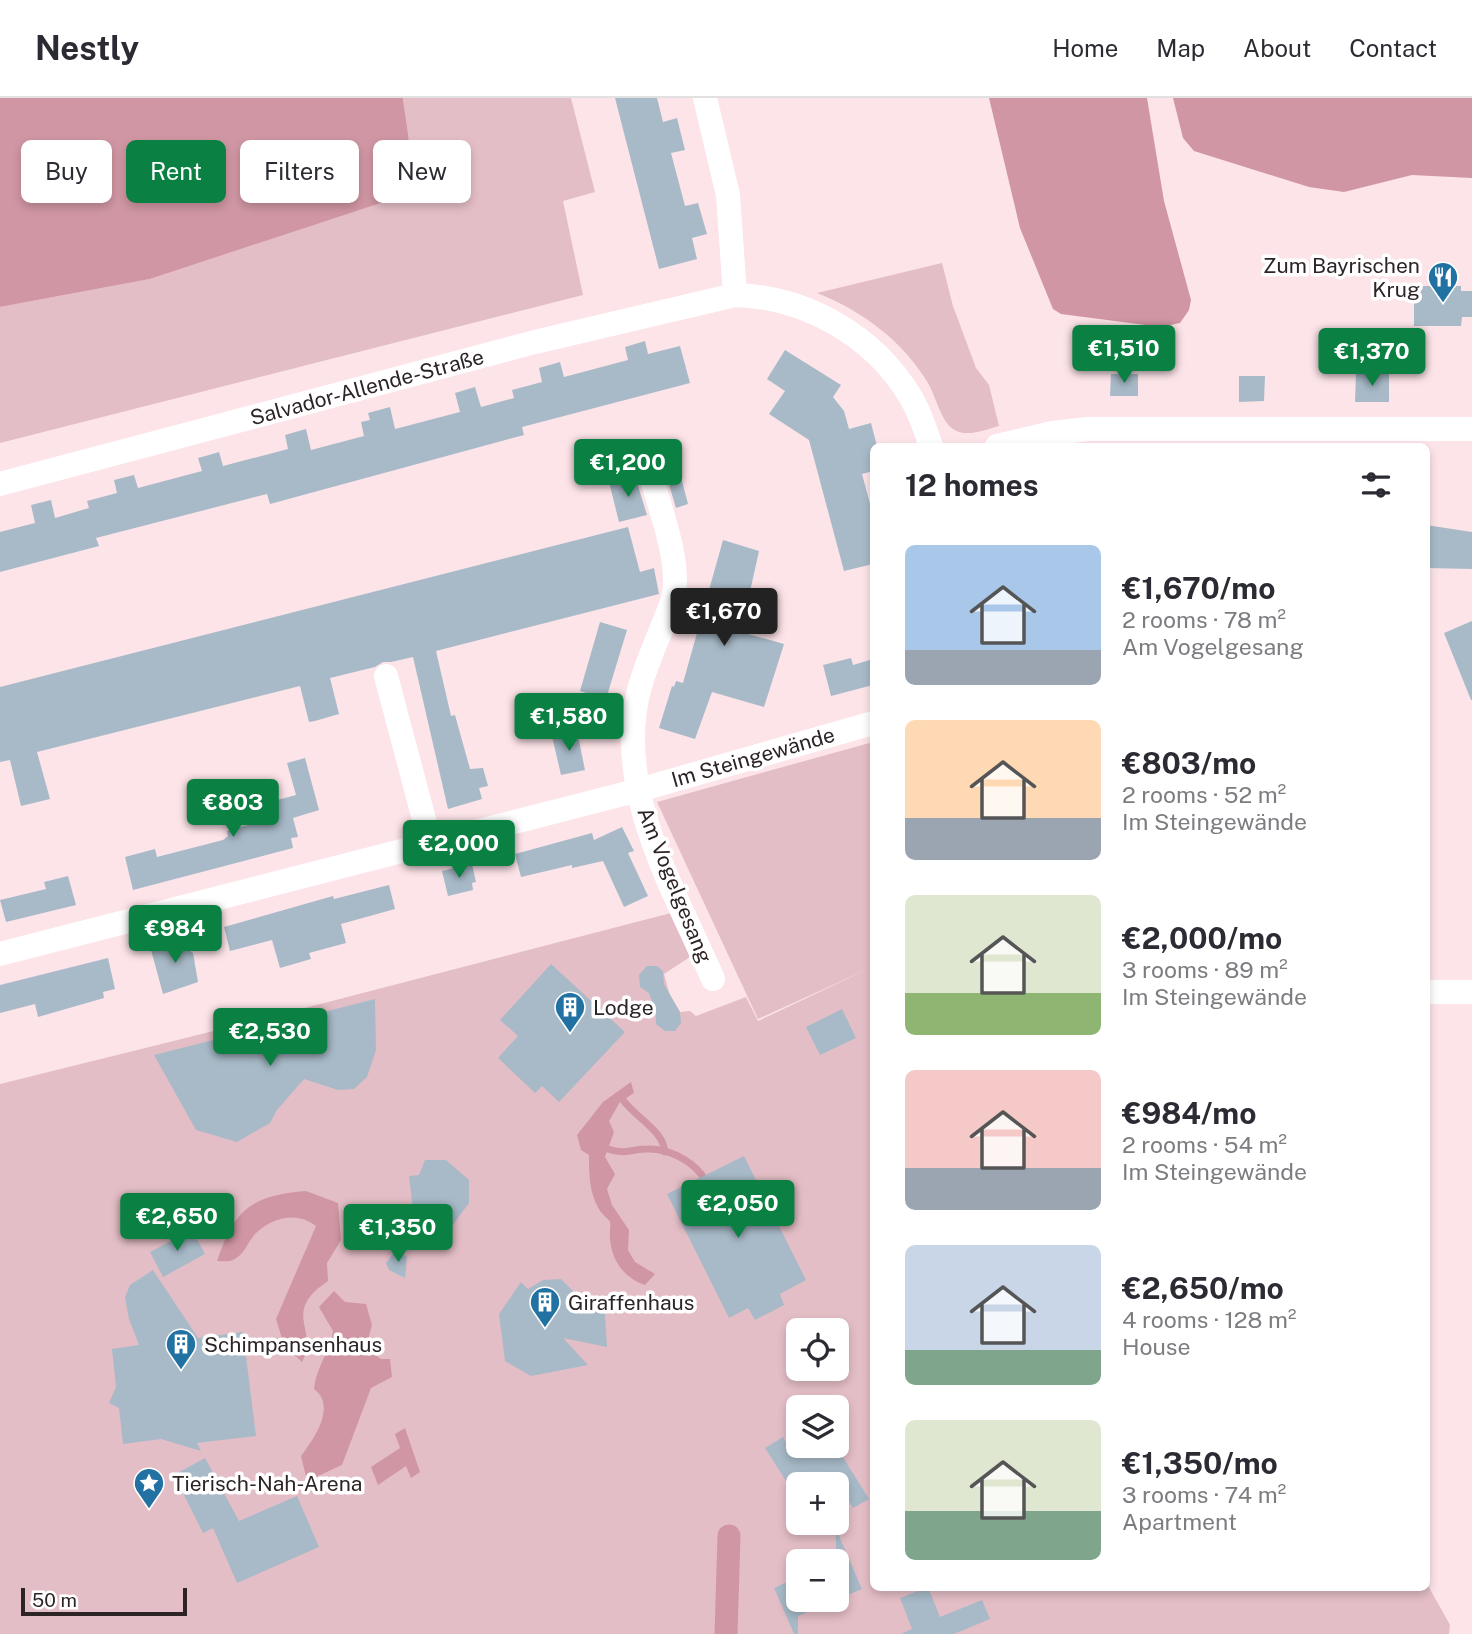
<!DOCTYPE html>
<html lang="en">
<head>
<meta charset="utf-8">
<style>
	:root { --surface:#fff; --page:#f7f7f7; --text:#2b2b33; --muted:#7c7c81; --line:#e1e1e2; --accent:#0b8043 }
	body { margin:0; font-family:"Public Sans",sans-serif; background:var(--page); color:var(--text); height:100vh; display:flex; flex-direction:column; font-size:26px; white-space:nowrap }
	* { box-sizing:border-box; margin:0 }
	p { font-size:23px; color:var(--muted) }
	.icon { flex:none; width:38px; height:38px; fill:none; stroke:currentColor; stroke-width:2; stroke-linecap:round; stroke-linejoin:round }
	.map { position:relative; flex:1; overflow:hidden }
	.details { position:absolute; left:870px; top:345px; width:560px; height:1148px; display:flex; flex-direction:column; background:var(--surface); border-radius:10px; box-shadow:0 4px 10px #0003 }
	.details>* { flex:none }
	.guide { position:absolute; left:21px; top:42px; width:665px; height:63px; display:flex; gap:14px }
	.fabs { position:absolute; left:786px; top:1220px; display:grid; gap:14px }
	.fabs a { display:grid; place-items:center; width:63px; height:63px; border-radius:10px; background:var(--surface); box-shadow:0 4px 10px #0003; font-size:35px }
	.scale { position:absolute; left:21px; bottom:18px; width:166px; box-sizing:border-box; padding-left:7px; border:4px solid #2d2426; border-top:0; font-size:19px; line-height:24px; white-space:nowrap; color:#2d2426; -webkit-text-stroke:5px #fff; paint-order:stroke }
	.price { position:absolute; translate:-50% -60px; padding:0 16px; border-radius:7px; background:var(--accent); color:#fff; font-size:23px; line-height:46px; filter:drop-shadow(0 2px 4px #0008) }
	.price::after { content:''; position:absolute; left:50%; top:42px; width:21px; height:16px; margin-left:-10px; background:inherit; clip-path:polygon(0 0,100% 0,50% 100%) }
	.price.on { background:#222; color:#fff }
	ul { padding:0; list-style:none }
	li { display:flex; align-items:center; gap:21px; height:175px; padding:0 35px }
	li span { display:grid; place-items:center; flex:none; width:196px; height:140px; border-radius:10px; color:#555 }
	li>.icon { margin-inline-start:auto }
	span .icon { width:84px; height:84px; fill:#fffc; stroke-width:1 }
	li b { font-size:30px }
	h2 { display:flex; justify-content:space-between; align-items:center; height:84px; padding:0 35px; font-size:30px }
	.chip { padding:0 24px; border-radius:10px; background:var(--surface); box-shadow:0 4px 10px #0003; font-size:24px; line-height:63px }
	.chip.on { background:var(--accent); color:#fff }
	header { display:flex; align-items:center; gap:42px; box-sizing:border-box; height:98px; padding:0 35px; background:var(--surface); border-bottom:2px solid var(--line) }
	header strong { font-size:33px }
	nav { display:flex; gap:38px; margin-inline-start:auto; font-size:24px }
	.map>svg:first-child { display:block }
	.green { fill:#e4bec6; fill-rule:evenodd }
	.water { fill:#d096a3 }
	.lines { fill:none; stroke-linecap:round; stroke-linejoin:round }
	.stream { stroke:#d096a3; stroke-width:7 }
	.canal { stroke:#d096a3; stroke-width:23 }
	.building { fill:#a8bac8 }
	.minor { stroke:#fff; stroke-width:24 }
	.labels { text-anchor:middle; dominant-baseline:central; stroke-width:7; stroke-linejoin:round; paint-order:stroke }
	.poi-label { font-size:21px; fill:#2d2426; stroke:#fff; text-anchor:start }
	.street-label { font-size:21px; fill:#2d2426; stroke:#fff }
</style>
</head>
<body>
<header>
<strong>Nestly</strong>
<nav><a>Home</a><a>Map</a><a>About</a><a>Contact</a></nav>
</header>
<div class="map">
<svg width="1472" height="1536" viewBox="0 0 1472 1536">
	<rect width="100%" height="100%" fill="#fde4e9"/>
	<!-- green -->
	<path class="green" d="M403 0H571L595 94 563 103 583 197 0 345V209L150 181 404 97C419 81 405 21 403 0Z
		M942 165 953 208 976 270 989 287 999 328C984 332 967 340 953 331 941 323 936 299 928 285 902 242 862 213 817 195Z
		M873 644V1489H1426V1484L1450 1527 1449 1536H0V986L278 917 671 815 690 859 664 876 670 898 680 914 690 913 696 918 746 899 758 923 868 871 758 921 657 704ZM798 1232H836V1270H798ZM798 1309H836V1348H798ZM798 1386H836V1424H798ZM798 1463H836V1502H798Z"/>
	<!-- water -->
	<path class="water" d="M0 0H403C405 21 420 86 402 98L150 181 0 209Z
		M989 0H1147L1164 103 1191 202 1189 212 1180 225 1161 229 1061 216 1053 211 1020 130Z
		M1173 0H1472V80L1412 77 1344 94 1309 89 1194 53 1183 40Z
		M631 984 634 995 620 1004 609 1023 614 1034 605 1059 615 1076 607 1091 612 1107 629 1132 628 1152 635 1164 655 1176 645 1187C624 1180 612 1163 610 1141 609 1136 611 1128 610 1124 608 1120 601 1116 599 1111 589 1095 589 1075 589 1057L581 1052 577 1037 603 1004Z
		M306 1093 338 1105 341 1142 327 1165 328 1183C280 1215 320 1232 302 1264L284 1247 276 1221 316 1128C297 1113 272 1119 255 1136 247 1145 245 1156 233 1162 228 1164 223 1163 217 1163 235 1111 250 1098 306 1093Z
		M334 1193 345 1204 366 1206 372 1227 368 1242 371 1254 381 1261H390L392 1279 371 1290 342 1367 307 1383 301 1358C314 1341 337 1308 314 1291 317 1267 329 1256 333 1233L319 1209Z
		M405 1330 420 1374 411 1380 406 1368 378 1387 371 1369 400 1350 395 1336Z"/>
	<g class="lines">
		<!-- stream -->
		<path class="stream" d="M623 1002C636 1020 663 1032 665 1054
			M608 1051C624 1057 632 1051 647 1051 668 1050 690 1062 702 1077"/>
		<!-- canal -->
		<path class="canal" d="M726 1536 729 1438"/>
	</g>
	<!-- building -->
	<path class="building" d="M615 0H657L663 24 677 20 685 52 671 55 685 108 698 105 707 136 692 140 697 161 659 171Z
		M1414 188H1461V193H1472V219H1462L1461 228H1414Z
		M645 243 648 256 680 248 690 285 522 329 524 337 270 406 267 396 96 440 99 448 0 474V434L35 425 31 407 51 402 55 420 89 410 87 403 117 395 114 382 134 377 138 390 202 373 198 360 209 357 219 354 223 368 288 351 285 337 306 331 311 352 364 338 361 324 370 322 368 315 390 309 395 331 460 314 455 295 475 289 481 309 514 300 512 292 542 284 539 270 560 264 564 279 628 262 625 249Z
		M785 252 841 287 833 299 844 313 849 331 871 325 877 348H873V373L862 376 873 417V466L844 473 809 342 769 316 785 293 767 281Z
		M1356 275H1389V304H1355Z
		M1111 276H1138V298H1110Z
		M1239 278H1265L1264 303 1239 304Z
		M676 360 688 406 676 410 662 363Z
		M635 378 647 417 619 424 609 384Z
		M1426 427 1472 434V471L1426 470Z
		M628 429 640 474 654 470 659 496 436 553 451 618 455 617 470 671 483 670 488 688 479 690 482 701 448 711 413 559 391 564H383L375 569 330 580 339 616 315 623 309 624 300 588 37 654 50 701 21 708 10 662 0 664V589Z
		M723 442 759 453 741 534 784 546 764 609 712 594 695 641 659 630 672 588 674 589 676 583 683 585Z
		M1472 523V602H1471L1444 535Z
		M600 524 627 532 606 601 580 593Z
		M851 560 853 567 873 561V587L831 598 823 567Z
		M577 633 585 672 561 677 552 638Z
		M305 660 319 712 293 720 298 739 291 740 293 750 133 792 125 759 155 751 157 759 223 742 228 738 227 733 266 722 262 706 296 697 287 665Z
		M622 729 634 753 628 755 648 798 624 809 603 763 572 770V767L521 779 515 756 592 735 594 742Z
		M472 766 476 784 472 785 473 792 448 798 442 773Z
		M68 778 76 807 6 824 0 802 46 791 44 784Z
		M389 787 395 811 341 826 346 845 309 855 311 861 280 870 272 842 230 853 224 829 333 798 334 801Z
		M186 839 190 853 193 855 198 884 163 896 150 848Z
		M108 860 115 891 103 894 104 900 38 919 35 906 0 915V887Z
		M551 866 625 934 559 1004 542 988 535 995 498 960 518 938 500 922Z
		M647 868H657L663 873 664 886 680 914 681 925 675 933H665L656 926V915L649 895 640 889 639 877Z
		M375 901 376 952 367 979 354 991 338 992 304 981 277 1012 270 1025 237 1044 196 1032 154 957Z
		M842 911 856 940 820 957 806 929Z
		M744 1058 806 1182 780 1196 784 1207 755 1222 748 1210 729 1220 667 1096Z
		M425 1062H446L469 1082V1105L452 1128 429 1129 413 1113 409 1078 419 1077Z
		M192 1132 205 1156 163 1179 150 1154Z
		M396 1152 407 1159 405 1180 389 1172 386 1165Z
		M153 1172 198 1240 243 1234 256 1338 197 1345 201 1353 161 1341 123 1346 119 1310 109 1305 116 1289 112 1251 139 1247 129 1221 125 1199 130 1187Z
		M561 1181 587 1207 604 1200 607 1249 563 1240 588 1267 531 1278 505 1263 499 1216 521 1184 528 1191 543 1182Z
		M783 1339 788 1348H836L869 1401 853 1410 838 1386H788L765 1350Z
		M205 1360 239 1423 297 1398 319 1449 237 1485 213 1430 203 1435 174 1377Z
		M836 1431 862 1491 798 1518V1536H794L774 1490 798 1479V1502H836Z
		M928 1489 940 1519 982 1502 990 1521 954 1536H901L912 1531 900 1500Z"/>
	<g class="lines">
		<!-- minor -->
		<path class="minor" d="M705 0 728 97 735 197
			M997 348 1052 335 1088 331H1472
			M648 368C658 406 682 463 673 501 662 533 646 563 638 596 615 695 675 793 713 881
			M0 386 535 244 735 197C806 199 873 237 910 298 920 314 925 331 931 348
			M386 578 430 744
			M0 856 639 692 873 625
			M1426 894H1472"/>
	</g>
	<!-- icons -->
	<defs>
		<g id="restaurant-pin" transform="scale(1.575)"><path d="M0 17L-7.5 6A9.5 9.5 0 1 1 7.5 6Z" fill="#2172a3" stroke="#fff"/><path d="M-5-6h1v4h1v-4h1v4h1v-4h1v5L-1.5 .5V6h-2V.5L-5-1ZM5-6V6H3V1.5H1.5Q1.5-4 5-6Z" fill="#fff"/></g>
		<g id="building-pin" transform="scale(1.575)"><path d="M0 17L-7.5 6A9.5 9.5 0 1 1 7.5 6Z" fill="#2172a3" stroke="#fff"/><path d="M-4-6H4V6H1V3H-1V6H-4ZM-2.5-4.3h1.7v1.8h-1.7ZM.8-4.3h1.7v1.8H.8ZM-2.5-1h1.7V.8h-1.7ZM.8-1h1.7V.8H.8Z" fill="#fff"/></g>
		<g id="sight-pin" transform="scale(1.575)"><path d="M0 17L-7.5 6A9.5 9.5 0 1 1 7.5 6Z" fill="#2172a3" stroke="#fff"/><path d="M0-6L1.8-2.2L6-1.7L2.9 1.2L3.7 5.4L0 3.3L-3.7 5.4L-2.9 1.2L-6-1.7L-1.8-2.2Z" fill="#fff"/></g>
	</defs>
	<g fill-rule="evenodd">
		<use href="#restaurant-pin" x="1443" y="179"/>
		<use href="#building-pin" x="570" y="909"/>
		<use href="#building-pin" x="545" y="1204"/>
		<use href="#building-pin" x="181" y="1246"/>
		<use href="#sight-pin" x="149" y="1385"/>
	</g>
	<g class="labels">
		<!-- poi labels -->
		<g class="poi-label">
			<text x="1420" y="167" text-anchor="end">Zum Bayrischen<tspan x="1420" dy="24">Krug</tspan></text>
			<text x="593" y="909">Lodge</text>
			<text x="568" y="1204">Giraffenhaus</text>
			<text x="204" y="1246">Schimpansenhaus</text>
			<text x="172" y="1385">Tierisch-Nah-Arena</text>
		</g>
		<!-- street labels -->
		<g class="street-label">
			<text transform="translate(367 289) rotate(-15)">Salvador-Allende-Straße</text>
			<text transform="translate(753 659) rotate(-16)">Im Steingewände</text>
			<text transform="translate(675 787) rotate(68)">Am Vogelgesang</text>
		</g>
	</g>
</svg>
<div class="fabs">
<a><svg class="icon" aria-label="locate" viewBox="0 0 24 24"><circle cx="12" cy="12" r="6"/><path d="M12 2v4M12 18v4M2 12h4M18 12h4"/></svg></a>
<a><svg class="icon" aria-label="layers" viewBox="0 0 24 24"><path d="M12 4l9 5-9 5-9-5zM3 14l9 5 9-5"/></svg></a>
<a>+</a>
<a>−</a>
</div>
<div class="scale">50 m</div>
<b class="price" style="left:1124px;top:287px">€1,510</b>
<b class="price" style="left:1372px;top:290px">€1,370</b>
<b class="price" style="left:628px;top:401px">€1,200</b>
<b class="price on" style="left:724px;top:550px">€1,670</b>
<b class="price" style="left:569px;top:655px">€1,580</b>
<b class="price" style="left:233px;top:741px">€803</b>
<b class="price" style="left:459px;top:782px">€2,000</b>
<b class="price" style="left:175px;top:867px">€984</b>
<b class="price" style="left:270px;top:970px">€2,530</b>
<b class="price" style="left:738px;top:1142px">€2,050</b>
<b class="price" style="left:177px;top:1155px">€2,650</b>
<b class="price" style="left:398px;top:1166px">€1,350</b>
<div class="guide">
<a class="chip">Buy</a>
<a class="chip on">Rent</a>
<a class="chip">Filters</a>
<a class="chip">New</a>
</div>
<section class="details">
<h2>12 homes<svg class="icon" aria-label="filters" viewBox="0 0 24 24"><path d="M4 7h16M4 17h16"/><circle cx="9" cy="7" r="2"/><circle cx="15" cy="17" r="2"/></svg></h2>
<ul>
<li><span style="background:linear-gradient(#a9c7e8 75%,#9aa5b1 0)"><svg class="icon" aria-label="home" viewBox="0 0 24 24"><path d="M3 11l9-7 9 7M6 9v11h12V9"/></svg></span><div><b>€1,670/mo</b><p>2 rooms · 78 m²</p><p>Am Vogelgesang</p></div></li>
<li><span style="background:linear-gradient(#ffd9b3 70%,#9aa5b1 0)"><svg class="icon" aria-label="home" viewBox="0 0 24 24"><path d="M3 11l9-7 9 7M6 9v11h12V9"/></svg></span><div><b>€803/mo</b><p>2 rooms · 52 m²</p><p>Im Steingewände</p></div></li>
<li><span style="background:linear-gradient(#dfe7d0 70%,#8fb573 0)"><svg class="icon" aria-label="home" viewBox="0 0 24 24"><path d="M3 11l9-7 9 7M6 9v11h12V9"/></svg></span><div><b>€2,000/mo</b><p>3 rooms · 89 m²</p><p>Im Steingewände</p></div></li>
<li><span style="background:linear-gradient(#f6c9c9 70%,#9aa5b1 0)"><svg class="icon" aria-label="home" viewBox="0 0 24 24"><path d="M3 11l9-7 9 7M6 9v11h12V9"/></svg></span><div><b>€984/mo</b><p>2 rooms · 54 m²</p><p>Im Steingewände</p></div></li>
<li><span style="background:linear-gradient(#c9d6e8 75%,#7fa58c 0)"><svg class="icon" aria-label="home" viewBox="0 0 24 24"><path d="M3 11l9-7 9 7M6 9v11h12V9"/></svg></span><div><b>€2,650/mo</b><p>4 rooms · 128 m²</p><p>House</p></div></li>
<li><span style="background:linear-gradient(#dfe7d0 65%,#7fa58c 0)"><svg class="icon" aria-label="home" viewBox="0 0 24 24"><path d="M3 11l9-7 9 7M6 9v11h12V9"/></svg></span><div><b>€1,350/mo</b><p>3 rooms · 74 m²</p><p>Apartment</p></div></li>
</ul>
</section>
</div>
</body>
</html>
